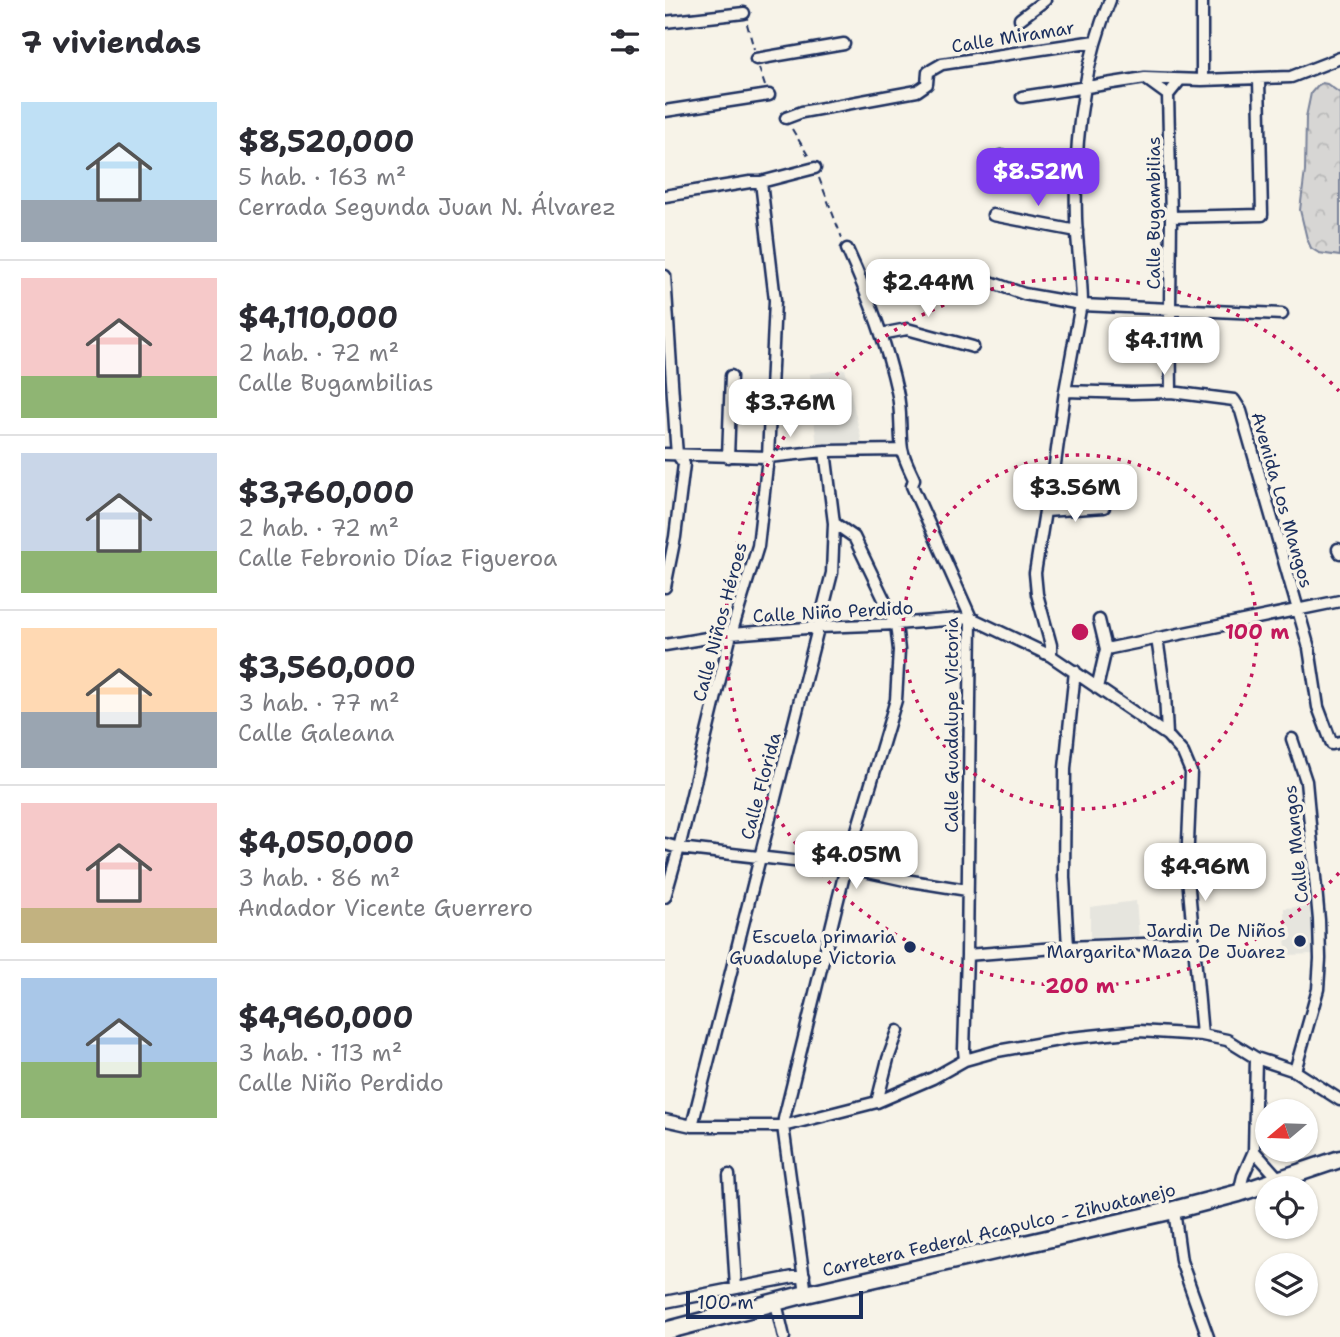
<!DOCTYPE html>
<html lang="es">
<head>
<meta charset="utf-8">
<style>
	:root { --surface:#fff; --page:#f7f7f7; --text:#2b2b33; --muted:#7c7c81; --line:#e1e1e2; --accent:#7c3aed }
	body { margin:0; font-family:"Shantell Sans",sans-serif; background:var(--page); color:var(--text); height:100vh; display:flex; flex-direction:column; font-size:26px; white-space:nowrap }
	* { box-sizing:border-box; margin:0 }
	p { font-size:23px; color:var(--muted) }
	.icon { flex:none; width:38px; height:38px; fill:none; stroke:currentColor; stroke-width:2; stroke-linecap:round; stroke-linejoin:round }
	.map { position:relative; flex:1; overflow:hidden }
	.sheet { display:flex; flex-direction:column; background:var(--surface); width:665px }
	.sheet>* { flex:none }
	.needle { width:46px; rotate:251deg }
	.fabs { position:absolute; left:590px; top:1099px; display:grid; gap:14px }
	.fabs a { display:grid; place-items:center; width:63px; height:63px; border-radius:50%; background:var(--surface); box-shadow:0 2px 5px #0004; font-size:35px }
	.scale { position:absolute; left:21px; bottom:18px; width:177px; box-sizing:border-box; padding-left:7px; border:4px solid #1b2f5e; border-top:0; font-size:19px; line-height:24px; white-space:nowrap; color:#1b2f5e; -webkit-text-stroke:5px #f7f3e8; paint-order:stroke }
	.price { position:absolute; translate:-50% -60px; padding:0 16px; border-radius:14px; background:#fff; color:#222; font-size:23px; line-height:46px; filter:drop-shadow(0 2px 4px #0008) }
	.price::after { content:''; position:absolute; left:50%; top:42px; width:21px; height:16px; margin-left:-10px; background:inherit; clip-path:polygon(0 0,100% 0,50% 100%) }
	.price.current { background:var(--accent); color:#fff }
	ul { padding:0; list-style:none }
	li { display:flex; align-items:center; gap:21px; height:175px; padding:0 21px }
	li+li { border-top:2px solid var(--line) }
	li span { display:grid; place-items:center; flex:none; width:196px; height:140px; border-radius:0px; color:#555 }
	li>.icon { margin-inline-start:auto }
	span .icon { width:84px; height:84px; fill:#fffc; stroke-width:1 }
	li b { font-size:30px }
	h2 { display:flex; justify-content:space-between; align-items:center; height:84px; padding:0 21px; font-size:30px }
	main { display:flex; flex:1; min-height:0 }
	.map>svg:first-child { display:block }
	.built { fill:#e6e5de }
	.forest { fill:url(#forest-crowns); stroke:#798299; stroke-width:2 }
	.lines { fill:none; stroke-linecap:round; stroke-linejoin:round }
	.street-casing { stroke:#1b2f5e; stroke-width:15 }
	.primary-casing { stroke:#1b2f5e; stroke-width:21 }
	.path { stroke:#1b2f5e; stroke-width:2; stroke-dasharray:7 5; stroke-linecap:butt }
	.street { stroke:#f7f3e8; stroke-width:10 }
	.primary { stroke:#f7f3e8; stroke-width:16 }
	.ring { fill:none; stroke:#c2185b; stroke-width:3.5; stroke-dasharray:3.5 7 }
	.poi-dot { fill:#1b2f5e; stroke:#f7f3e8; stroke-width:2.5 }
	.labels { text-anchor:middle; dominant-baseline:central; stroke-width:7; stroke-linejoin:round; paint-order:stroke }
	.street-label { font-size:18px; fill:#1b2f5e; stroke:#f7f3e8 }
	.poi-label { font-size:18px; fill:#1b2f5e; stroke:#f7f3e8; text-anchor:end }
	.centre { fill:#c2185b; stroke:#f7f3e8; stroke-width:3.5 }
	.ring-label { font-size:21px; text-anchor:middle; font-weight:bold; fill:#c2185b; stroke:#f7f3e8; stroke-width:7; stroke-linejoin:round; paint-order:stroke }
</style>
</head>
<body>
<main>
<section class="sheet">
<h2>7 viviendas<svg class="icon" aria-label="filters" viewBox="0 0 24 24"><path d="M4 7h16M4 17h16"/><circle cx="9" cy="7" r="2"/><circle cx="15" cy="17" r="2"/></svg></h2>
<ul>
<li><span style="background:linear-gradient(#bfe0f5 70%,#9aa5b1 0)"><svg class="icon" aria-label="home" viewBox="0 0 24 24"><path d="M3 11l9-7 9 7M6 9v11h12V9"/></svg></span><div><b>$8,520,000</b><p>5 hab. · 163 m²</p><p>Cerrada Segunda Juan N. Álvarez</p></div></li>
<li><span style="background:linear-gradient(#f6c9c9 70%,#8fb573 0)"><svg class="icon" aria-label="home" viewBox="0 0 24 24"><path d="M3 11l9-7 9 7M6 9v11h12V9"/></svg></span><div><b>$4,110,000</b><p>2 hab. · 72 m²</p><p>Calle Bugambilias</p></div></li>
<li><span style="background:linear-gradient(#c9d6e8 70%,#8fb573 0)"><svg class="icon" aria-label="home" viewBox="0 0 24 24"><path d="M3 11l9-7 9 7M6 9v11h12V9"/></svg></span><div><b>$3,760,000</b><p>2 hab. · 72 m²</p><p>Calle Febronio Díaz Figueroa</p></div></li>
<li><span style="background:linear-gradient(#ffd9b3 60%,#9aa5b1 0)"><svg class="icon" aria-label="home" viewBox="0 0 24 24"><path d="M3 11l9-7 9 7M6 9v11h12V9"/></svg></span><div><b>$3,560,000</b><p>3 hab. · 77 m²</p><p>Calle Galeana</p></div></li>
<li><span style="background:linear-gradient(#f6c9c9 75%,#c2b280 0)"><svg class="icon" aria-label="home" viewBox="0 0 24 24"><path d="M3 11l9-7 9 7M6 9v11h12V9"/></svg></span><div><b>$4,050,000</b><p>3 hab. · 86 m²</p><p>Andador Vicente Guerrero</p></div></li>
<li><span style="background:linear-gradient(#a9c7e8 60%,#8fb573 0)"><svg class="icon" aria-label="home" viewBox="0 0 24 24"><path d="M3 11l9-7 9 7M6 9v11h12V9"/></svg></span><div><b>$4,960,000</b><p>3 hab. · 113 m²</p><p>Calle Niño Perdido</p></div></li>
</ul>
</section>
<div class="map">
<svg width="675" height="1337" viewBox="0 0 675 1337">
	<defs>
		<pattern id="forest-crowns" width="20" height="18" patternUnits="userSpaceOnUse" patternTransform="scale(1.75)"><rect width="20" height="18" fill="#d7d6d4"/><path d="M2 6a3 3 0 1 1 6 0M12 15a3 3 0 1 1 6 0" fill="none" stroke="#b8b8b8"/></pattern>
	</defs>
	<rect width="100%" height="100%" fill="#f7f3e8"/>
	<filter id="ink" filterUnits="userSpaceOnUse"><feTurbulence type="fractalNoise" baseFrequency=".0143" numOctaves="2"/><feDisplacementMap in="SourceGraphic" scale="14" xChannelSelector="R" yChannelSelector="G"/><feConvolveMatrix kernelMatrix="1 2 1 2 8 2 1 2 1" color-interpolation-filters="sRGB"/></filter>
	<g filter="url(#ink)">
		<!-- built -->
		<path class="built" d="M180 369 198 447 152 449 145 374Z
			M471 901 474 937 425 938V907Z
			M648 906 651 954 621 955 619 908Z"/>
		<!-- forest -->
		<path class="forest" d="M657 83 662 84 675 93V256L654 253 646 248 642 239 635 210 640 171 641 117 646 93 652 86Z"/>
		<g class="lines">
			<!-- street casing -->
			<g class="street-casing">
				<path id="street" d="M537 0V80
					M355 19 380 0
					M0 22 79 13
					M91 59 179 44
					M481 79 503 95
					M357 97 480 78 537 80 626 77 675 58
					M0 111 104 95
					M121 118 137 112 252 91 262 84 263 72 277 64 430 41
					M336 156 411 172
					M0 196 85 182H96L150 168
					M328 215 412 231
					M506 217 597 215 594 79
					M182 249C203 295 221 341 232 391 237 410 234 430 237 449 239 459 245 470 249 479L247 486 306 618 302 955 299 1050 300 1060
					M303 274 359 294 416 304
					M0 276 11 442 12 454 19 464 10 537 0 587
					M417 305 617 314
					M216 334 242 329 308 347
					M400 391 467 393 506 392 569 400 576 411 644 648 653 707 667 744 675 742
					M506 392 505 308 506 217 503 95 515 80
					M0 454 103 457 160 451 237 450
					M63 457 66 376
					M380 511 439 507
					M673 549 675 553
					M492 638 500 693 502 735
					M0 645 66 634 154 627 231 624 306 618 386 656 502 735 518 753 526 772 522 866 537 1035
					M441 649 675 601
					M386 656V645L372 594 370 573 380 511 390 464 400 391 416 304 417 305C417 275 412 248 411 218 409 145 417 68 445 0
					M432 688 441 649 434 620
					M627 739 641 781 654 920 655 959 653 989 630 1071
					M0 844 14 848 181 867 240 880 302 890
					M0 897 14 848 66 634 93 546 103 457 110 300 96 182
					M403 947 399 877 400 768 410 671
					M302 955 403 947 528 942
					M212 1102 223 1059 233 1031
					M0 1120 27 1126H118L212 1102 268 1078 300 1060 332 1051 405 1038 474 1031 537 1035 562 1040 591 1058 630 1071 675 1100
					M27 1126 167 573 169 523 160 451
					M589 1151 615 1180
					M64 1175 71 1288
					M574 1193 578 1176 589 1151 591 1058
					M509 1210 516 1261 543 1337
					M141 1294 118 1126 119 1119 181 867 231 700 234 650 231 624 189 537 169 523
					M0 1302 139 1275
					M111 1303 119 1337"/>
			</g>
			<!-- primary casing -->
			<g class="primary-casing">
				<path id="primary" d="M0 1331 141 1294 509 1210 574 1193 675 1159"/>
			</g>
			<!-- path -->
			<path class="path" d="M82 24 89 49
				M94 68 100 86
				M127 129 144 157
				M154 178 177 238"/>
			<!-- street -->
			<use href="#street" class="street"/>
			<!-- primary -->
			<use href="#primary" class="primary"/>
		</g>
	</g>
	<!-- distance rings -->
	<g class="ring">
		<circle cx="415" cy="632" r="177"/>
		<path d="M674 873A354 354 0 1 1 674 391"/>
	</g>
	<!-- markers -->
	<g class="poi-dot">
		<circle cx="635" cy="941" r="7"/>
		<circle cx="245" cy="947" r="7"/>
	</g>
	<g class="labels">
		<!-- street labels -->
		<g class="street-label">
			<text transform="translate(348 37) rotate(-9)">Calle Miramar</text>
			<text transform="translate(489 213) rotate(-90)">Calle Bugambilias</text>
			<text transform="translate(617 500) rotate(74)">Avenida Los Mangos</text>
			<text transform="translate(168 612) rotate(-3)">Calle Niño Perdido</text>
			<text transform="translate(55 622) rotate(-75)">Calle Niños Héroes</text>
			<text transform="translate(287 725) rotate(-90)">Calle Guadalupe Victoria</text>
			<text transform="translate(96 786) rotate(-75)">Calle Florida</text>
			<text transform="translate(631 844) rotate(-96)">Calle Mangos</text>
			<text transform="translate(334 1230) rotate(-13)">Carretera Federal Acapulco - Zihuatanejo</text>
		</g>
		<!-- poi labels -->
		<g class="poi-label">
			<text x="621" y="931">Jardin De Niños<tspan x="621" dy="21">Margarita Maza De Juarez</tspan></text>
			<text x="231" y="937">Escuela primaria<tspan x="231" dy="21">Guadalupe Victoria</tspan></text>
		</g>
	</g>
	<circle cx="415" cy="632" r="10" class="centre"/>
	<g class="ring-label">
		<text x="592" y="639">100 m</text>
		<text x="415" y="993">200 m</text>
	</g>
</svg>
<div class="fabs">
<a><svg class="needle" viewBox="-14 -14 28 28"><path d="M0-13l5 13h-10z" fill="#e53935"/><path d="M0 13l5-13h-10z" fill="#7c7c81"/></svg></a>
<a><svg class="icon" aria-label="locate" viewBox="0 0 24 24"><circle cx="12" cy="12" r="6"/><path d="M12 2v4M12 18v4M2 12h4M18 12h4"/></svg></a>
<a><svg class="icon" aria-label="layers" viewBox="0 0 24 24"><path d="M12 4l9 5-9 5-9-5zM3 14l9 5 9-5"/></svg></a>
</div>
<div class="scale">100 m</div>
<b class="price current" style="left:373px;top:208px">$8.52M</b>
<b class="price" style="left:263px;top:319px">$2.44M</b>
<b class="price" style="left:499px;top:377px">$4.11M</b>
<b class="price" style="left:125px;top:439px">$3.76M</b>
<b class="price" style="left:410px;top:524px">$3.56M</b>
<b class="price" style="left:191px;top:891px">$4.05M</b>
<b class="price" style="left:540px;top:903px">$4.96M</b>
</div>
</main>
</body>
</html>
